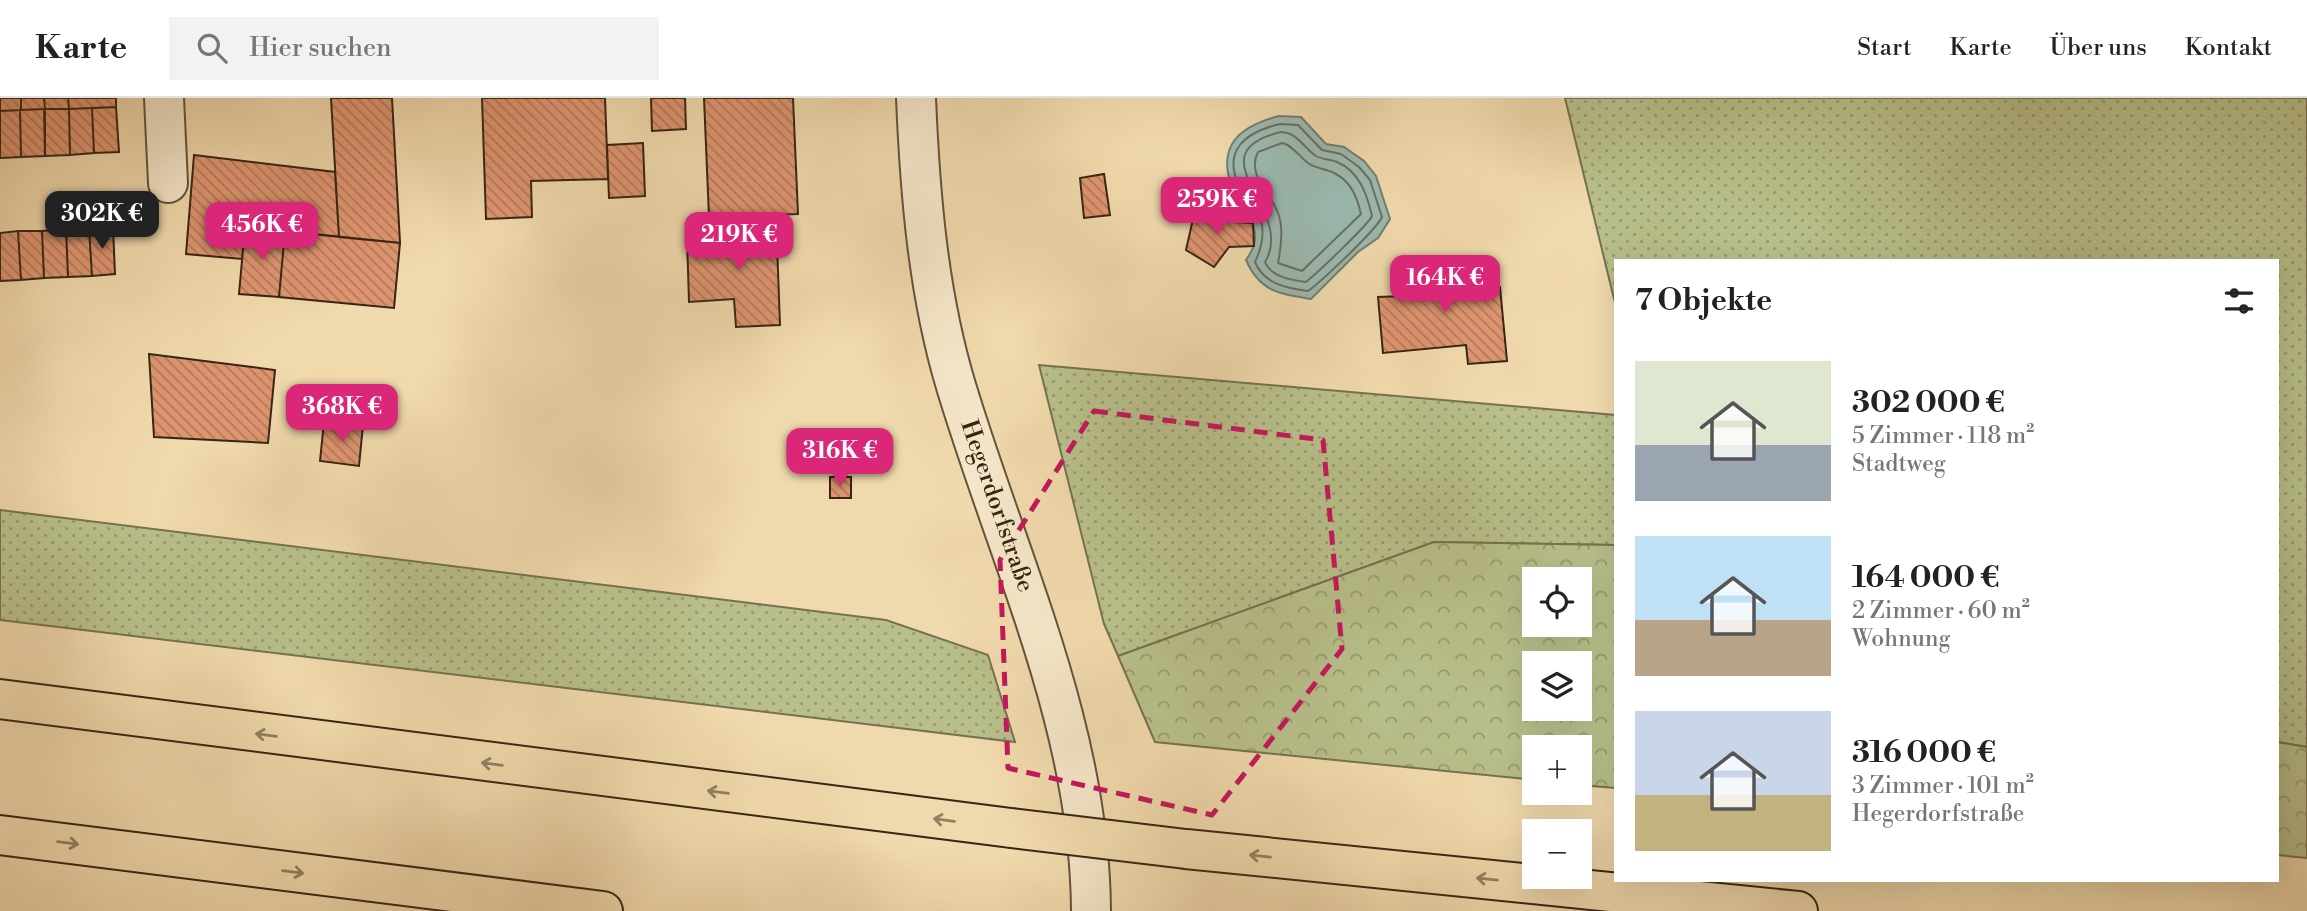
<!DOCTYPE html>
<html lang="de">
<head>
<meta charset="utf-8">
<style>
	:root { --surface:#fff; --page:#f2f2f2; --text:#222; --muted:#767676; --line:#e0e0e0; --accent:#db2777 }
	body { margin:0; font-family:"Libre Bodoni",serif; background:var(--page); color:var(--text); height:100vh; display:flex; flex-direction:column; font-size:26px; white-space:nowrap }
	* { box-sizing:border-box; margin:0 }
	p { font-size:23px; color:var(--muted) }
	.icon { flex:none; width:38px; height:38px; fill:none; stroke:currentColor; stroke-width:2; stroke-linecap:round; stroke-linejoin:round }
	.map { position:relative; flex:1; overflow:hidden }
	.drawer { position:absolute; left:1614px; top:161px; width:665px; height:623px; display:flex; flex-direction:column; background:var(--surface); border-radius:0px; box-shadow:0 7px 28px #0002 }
	.drawer>* { flex:none }
	.fabs { position:absolute; left:1522px; top:469px; display:grid; gap:14px }
	.fabs a { display:grid; place-items:center; width:70px; height:70px; border-radius:0px; background:var(--surface); box-shadow:0 7px 28px #0002; font-size:35px }
	.price { position:absolute; translate:-50% -60px; padding:0 16px; border-radius:14px; background:var(--accent); color:#fff; font-size:23px; line-height:46px; filter:drop-shadow(0 2px 4px #0008) }
	.price::after { content:''; position:absolute; left:50%; top:42px; width:21px; height:16px; margin-left:-10px; background:inherit; clip-path:polygon(0 0,100% 0,50% 100%) }
	.price.on { background:#222; color:#fff }
	ul { padding:0; list-style:none }
	li { display:flex; align-items:center; gap:21px; height:175px; padding:0 21px }
	li span { display:grid; place-items:center; flex:none; width:196px; height:140px; border-radius:0px; color:#555 }
	li>.icon { margin-inline-start:auto }
	span .icon { width:84px; height:84px; fill:#fffc; stroke-width:1 }
	li b { font-size:30px }
	h2 { display:flex; justify-content:space-between; align-items:center; height:84px; padding:0 21px; font-size:30px }
	header { display:flex; align-items:center; gap:42px; box-sizing:border-box; height:98px; padding:0 35px; background:var(--surface); border-bottom:2px solid var(--line) }
	header strong { font-size:33px }
	nav { display:flex; gap:38px; margin-inline-start:auto; font-size:24px }
	.search { width:490px; height:63px; background:var(--page); display:flex; align-items:center; gap:18px; box-sizing:border-box; padding:0 24px; border-radius:0px; color:var(--muted); font-size:26px }
	.map>svg:first-child { display:block }
	.grass { fill:url(#grass-dots); stroke:#767250; stroke-width:2 }
	.forest { fill:url(#forest-crowns); stroke:#767250; stroke-width:2; fill-rule:evenodd }
	.water { fill:#9bb9b0; stroke:#727e72; stroke-width:2 }
	.lines { fill:none; stroke-linecap:round; stroke-linejoin:round }
	.shore { stroke:#687062; stroke-width:2 }
	.building { fill:url(#building-back-hatch); stroke:#352615; stroke-width:2 }
	.minor-casing { stroke:#64533b; stroke-width:42 }
	.tertiary-casing { stroke:#64533b; stroke-width:42 }
	.motorway-casing { stroke:#352615; stroke-width:42 }
	.minor { stroke:#f5e6c9; stroke-width:38 }
	.tertiary { stroke:#f5e6c9; stroke-width:38 }
	.motorway { stroke:#f0d9ac; stroke-width:38 }
	.motorway-bridge-casing { stroke:#352615; stroke-width:42; stroke-linecap:butt }
	.motorway-bridge { stroke:#f0d9ac; stroke-width:38 }
	.oneway { stroke:#928060 }
	.marked { fill:none; stroke:#c2185b; stroke-width:5; stroke-dasharray:14 9; stroke-linejoin:round }
	.labels { text-anchor:middle; dominant-baseline:central; stroke-width:5; stroke-linejoin:round; paint-order:stroke }
	.street-label { font-size:24px; fill:#352615; stroke:#f5e6c9 }
</style>
</head>
<body>
<header>
<strong>Karte</strong>
<div class="search"><svg class="icon" aria-label="search" viewBox="0 0 24 24"><circle cx="10" cy="10" r="6"/><path d="M15 15l6 6"/></svg>Hier suchen</div>
<nav><a>Start</a><a>Karte</a><a>Über uns</a><a>Kontakt</a></nav>
</header>
<div class="map">
<svg width="2307" height="813" viewBox="0 0 2307 813">
	<defs>
		<pattern id="grass-dots" width="8" height="8" patternUnits="userSpaceOnUse" patternTransform="scale(1.75)"><rect width="8" height="8" fill="#b8bf8a"/><path d="M2 2h.1M6 6h.1" fill="none" stroke="#969b70" stroke-width="1.8" stroke-linecap="round"/></pattern>
		<pattern id="forest-crowns" width="20" height="18" patternUnits="userSpaceOnUse" patternTransform="scale(1.75)"><rect width="20" height="18" fill="#b8bf8a"/><path d="M2 6a3 3 0 1 1 6 0M12 15a3 3 0 1 1 6 0" fill="none" stroke="#969b70"/></pattern>
		<pattern id="building-back-hatch" width="6" height="6" patternUnits="userSpaceOnUse" patternTransform="scale(1.75)"><rect width="6" height="6" fill="#de9570"/><path d="M-1 5l2 2M0 0l6 6M5-1l2 2" fill="none" stroke="#b5795b"/></pattern>
	</defs>
	<rect width="100%" height="100%" fill="#f0d9ac"/>
	<filter id="stains"><feTurbulence type="fractalNoise" baseFrequency=".00286" numOctaves="4"/><feColorMatrix values="0 0 0 0 .2 0 0 0 0 .09 0 0 0 0 .02 0 0 0 .5 -.17"/></filter>
	<radialGradient id="worn" r=".72"><stop offset=".6" stop-color="#630" stop-opacity="0"/><stop offset="1" stop-color="#630" stop-opacity=".3"/></radialGradient>
	<!-- grass -->
	<path class="grass" d="M1565 0H2307V649L2277 644V163H1615V205Z
		M1039 267 1615 317V447L1434 444 1118 558 1104 526Z
		M0 412 886 522 988 557 1015 644 0 522Z"/>
	<!-- forest -->
	<path class="forest" d="M1434 444 1615 447V690L1580 687V649H1535V682L1155 644 1118 558ZM1535 481H1580V527H1535ZM1535 565H1580V611H1535Z
		M2277 644 2307 649V760L2277 757Z"/>
	<!-- water -->
	<path class="water" d="M1279 18 1301 19 1326 46 1344 49 1364 63 1376 78 1390 121 1378 140 1358 154 1311 201C1280 196 1260 194 1246 162 1269 130 1243 118 1232 90 1216 46 1241 28 1279 18Z"/>
	<g class="lines">
		<!-- shore -->
		<path class="shore" d="M1280 26 1298 27 1322 52 1341 56 1359 69 1370 82 1382 119C1376 132 1322 183 1308 193 1286 190 1264 186 1255 164 1261 151 1265 137 1261 122 1257 111 1246 101 1240 90 1221 52 1246 34 1280 26Z
			M1281 34C1298 35 1303 49 1316 58 1323 62 1330 61 1337 64 1359 73 1367 96 1372 118 1368 127 1316 176 1306 184 1291 182 1271 179 1265 164 1297 112 1191 56 1281 34Z
			M1282 45C1291 46 1300 59 1308 65 1316 71 1325 70 1334 75 1351 83 1357 99 1361 116L1302 173 1278 165C1281 150 1284 130 1278 115 1271 95 1246 77 1258 54Z"/>
	</g>
	<!-- building -->
	<path class="building" d="M0 0H21V12L0 13Z
		M21 0H44L45 11 21 12Z
		M44 0H68L69 11H45Z
		M68 0H116V9L69 11Z
		M331 0H392L400 145 339 139Z
		M482 0H605L608 81 531 83 532 119 486 121Z
		M651 0H685L686 31 652 33Z
		M704 0H793L798 116 709 119Z
		M116 9 119 54 94 55 92 10Z
		M92 10 94 55 70 57 69 11Z
		M44 11 45 58 21 59 20 12Z
		M45 11H69L70 57 45 58Z
		M20 12 21 59 0 60V13Z
		M643 45 645 98 609 100 607 47Z
		M194 57 335 74 339 139 245 129 242 161 186 156Z
		M1104 76 1110 117 1084 120 1080 80Z
		M1195 112 1232 124 1253 125 1254 148 1229 149 1214 169 1186 152Z
		M776 119 780 227 736 229 734 201 689 204 687 140 745 137V121Z
		M113 129 115 176 92 178 89 130Z
		M245 129 285 133 279 199 239 196Z
		M89 130 92 178 68 179 66 131Z
		M66 131 68 179 44 180 42 133Z
		M18 133H42L44 180 21 182Z
		M18 133 21 182 0 183V135Z
		M285 133 400 145 394 210 279 199Z
		M1473 166 1476 191 1500 189 1507 263 1468 266 1466 247 1383 255 1378 199 1404 198 1401 173Z
		M149 256 275 272 268 345 154 339Z
		M324 324 363 327 359 368 320 363Z
		M830 379H851V400H830Z"/>
	<g class="lines">
		<!-- minor casing -->
		<g class="minor-casing">
			<path id="minor" d="M164 0 168 85"/>
		</g>
		<!-- tertiary casing -->
		<g class="tertiary-casing">
			<path id="tertiary" d="M916 0C920 96 928 195 956 288 1008 461 1090 628 1091 813"/>
		</g>
		<!-- motorway casing -->
		<g class="motorway-casing">
			<path id="motorway" d="M0 601 1011 730
				M0 737 603 813
				M1186 751 1798 813"/>
		</g>
		<!-- minor -->
		<use href="#minor" class="minor"/>
		<!-- tertiary -->
		<use href="#tertiary" class="tertiary"/>
		<!-- motorway -->
		<use href="#motorway" class="motorway"/>
		<!-- motorway-bridge casing -->
		<g class="motorway-bridge-casing">
			<path id="motorway-bridge" d="M1011 730 1186 751"/>
		</g>
		<!-- motorway-bridge -->
		<use href="#motorway-bridge" class="motorway-bridge"/>
	</g>
	<!-- one-way arrows -->
	<defs><path id="oneway-shaft" d="M-6 0H5M1.5-3L5.5 0L1.5 3" fill="none" stroke-width="1.6" stroke-linecap="round" stroke-linejoin="round" transform="scale(1.75)"/></defs>
	<g class="oneway">
		<use href="#oneway-shaft" transform="translate(266 637) rotate(-172)"/>
		<use href="#oneway-shaft" transform="translate(492 666) rotate(-173)"/>
		<use href="#oneway-shaft" transform="translate(718 694) rotate(-173)"/>
		<use href="#oneway-shaft" transform="translate(944 722) rotate(-173)"/>
		<use href="#oneway-shaft" transform="translate(68 745) rotate(7)"/>
		<use href="#oneway-shaft" transform="translate(1260 758) rotate(-174)"/>
		<use href="#oneway-shaft" transform="translate(293 774) rotate(7)"/>
		<use href="#oneway-shaft" transform="translate(1487 781) rotate(-174)"/>
	</g>
	<!-- marked area -->
	<path class="marked" d="M1094 313 1323 342 1342 551 1212 717 1008 670 1000 462Z"/>
	<g class="labels">
		<!-- street labels -->
		<g class="street-label">
			<text transform="translate(997 408) rotate(71)">Hegerdorfstraße</text>
		</g>
	</g>
	<rect width="100%" height="100%" filter="url(#stains)"/>
	<rect width="100%" height="100%" fill="url(#worn)"/>
</svg>
<div class="fabs">
<a><svg class="icon" aria-label="locate" viewBox="0 0 24 24"><circle cx="12" cy="12" r="6"/><path d="M12 2v4M12 18v4M2 12h4M18 12h4"/></svg></a>
<a><svg class="icon" aria-label="layers" viewBox="0 0 24 24"><path d="M12 4l9 5-9 5-9-5zM3 14l9 5 9-5"/></svg></a>
<a>+</a>
<a>−</a>
</div>
<b class="price" style="left:1217px;top:139px">259K €</b>
<b class="price on" style="left:102px;top:153px">302K €</b>
<b class="price" style="left:262px;top:164px">456K €</b>
<b class="price" style="left:739px;top:174px">219K €</b>
<b class="price" style="left:1445px;top:217px">164K €</b>
<b class="price" style="left:342px;top:346px">368K €</b>
<b class="price" style="left:840px;top:390px">316K €</b>
<section class="drawer">
<h2>7 Objekte<svg class="icon" aria-label="filters" viewBox="0 0 24 24"><path d="M4 7h16M4 17h16"/><circle cx="9" cy="7" r="2"/><circle cx="15" cy="17" r="2"/></svg></h2>
<ul>
<li><span style="background:linear-gradient(#dfe7d0 60%,#9aa5b1 0)"><svg class="icon" aria-label="home" viewBox="0 0 24 24"><path d="M3 11l9-7 9 7M6 9v11h12V9"/></svg></span><div><b>302 000 €</b><p>5 Zimmer · 118 m²</p><p>Stadtweg</p></div></li>
<li><span style="background:linear-gradient(#bfe0f5 60%,#b9a48a 0)"><svg class="icon" aria-label="home" viewBox="0 0 24 24"><path d="M3 11l9-7 9 7M6 9v11h12V9"/></svg></span><div><b>164 000 €</b><p>2 Zimmer · 60 m²</p><p>Wohnung</p></div></li>
<li><span style="background:linear-gradient(#c9d6e8 60%,#c2b280 0)"><svg class="icon" aria-label="home" viewBox="0 0 24 24"><path d="M3 11l9-7 9 7M6 9v11h12V9"/></svg></span><div><b>316 000 €</b><p>3 Zimmer · 101 m²</p><p>Hegerdorfstraße</p></div></li>
</ul>
</section>
</div>
</body>
</html>
